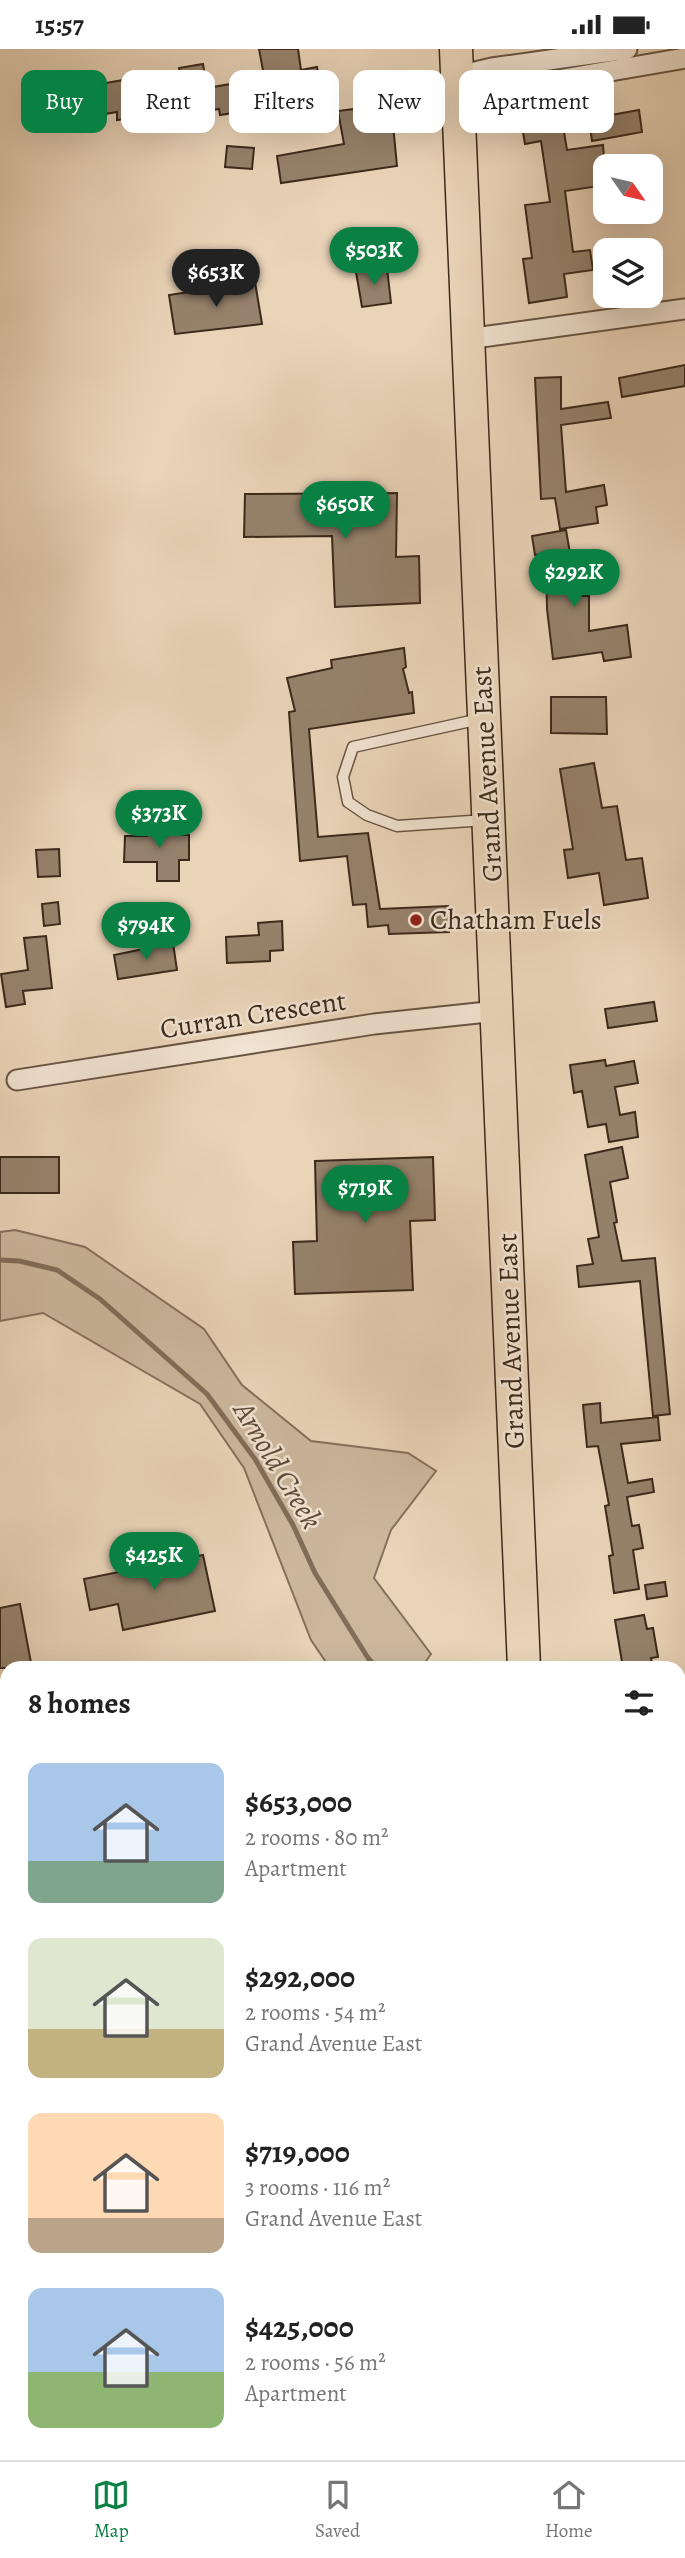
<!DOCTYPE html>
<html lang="en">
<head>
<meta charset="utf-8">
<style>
	:root { --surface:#fff; --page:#f2f2f2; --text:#222; --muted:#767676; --line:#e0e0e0; --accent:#0b8043 }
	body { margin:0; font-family:Alegreya,serif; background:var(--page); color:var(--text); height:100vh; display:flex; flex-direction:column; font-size:26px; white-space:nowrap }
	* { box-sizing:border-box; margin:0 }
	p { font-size:23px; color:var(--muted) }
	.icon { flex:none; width:38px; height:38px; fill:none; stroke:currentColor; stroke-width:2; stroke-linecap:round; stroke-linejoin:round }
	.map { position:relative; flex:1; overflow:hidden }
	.side { position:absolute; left:0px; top:1612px; width:686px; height:800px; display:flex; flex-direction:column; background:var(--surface); border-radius:21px 21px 0 0; box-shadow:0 7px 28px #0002 }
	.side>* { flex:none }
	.top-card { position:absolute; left:21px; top:21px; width:644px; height:63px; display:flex; gap:14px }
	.needle { width:46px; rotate:124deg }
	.controls { position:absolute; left:593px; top:105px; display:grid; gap:14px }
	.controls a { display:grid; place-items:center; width:70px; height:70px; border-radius:14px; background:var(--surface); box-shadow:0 7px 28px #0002; font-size:35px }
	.price { position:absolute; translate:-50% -60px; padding:0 16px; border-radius:24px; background:var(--accent); color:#fff; font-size:23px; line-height:46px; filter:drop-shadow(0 2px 4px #0008) }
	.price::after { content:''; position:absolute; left:50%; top:42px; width:21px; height:16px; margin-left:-10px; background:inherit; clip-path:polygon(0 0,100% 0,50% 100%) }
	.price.selected { background:#222; color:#fff }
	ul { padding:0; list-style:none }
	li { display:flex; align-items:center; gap:21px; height:175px; padding:0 28px }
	li span { display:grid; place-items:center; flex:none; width:196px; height:140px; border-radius:14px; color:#555 }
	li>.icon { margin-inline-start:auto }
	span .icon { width:84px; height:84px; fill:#fffc; stroke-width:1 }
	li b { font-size:30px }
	h2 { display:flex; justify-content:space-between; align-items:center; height:84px; padding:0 28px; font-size:30px }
	.pill { padding:0 24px; border-radius:14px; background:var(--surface); box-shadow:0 7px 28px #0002; font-size:24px; line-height:63px }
	.pill.selected { background:var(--accent); color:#fff }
	.status { display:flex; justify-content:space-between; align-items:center; height:49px; padding:0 35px; background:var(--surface); direction:ltr }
	.status svg { height:19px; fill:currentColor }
	.menu { display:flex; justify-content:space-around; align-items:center; height:98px; border-top:2px solid var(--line); background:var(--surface); font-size:19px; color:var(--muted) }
	.menu a { display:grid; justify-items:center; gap:4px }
	.menu .selected { color:var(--accent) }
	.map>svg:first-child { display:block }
	.green { fill:#ccb79d; stroke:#84705c; stroke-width:2 }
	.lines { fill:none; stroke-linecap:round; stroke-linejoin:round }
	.stream { stroke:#816d58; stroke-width:5 }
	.building { fill:#96826c; stroke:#3c291a; stroke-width:2 }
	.lane-casing { stroke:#685442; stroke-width:13 }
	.street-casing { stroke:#685442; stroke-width:23 }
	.primary-casing { stroke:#3c291a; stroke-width:35 }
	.lane { stroke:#f1e3d1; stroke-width:10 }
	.street { stroke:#f1e3d1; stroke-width:19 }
	.primary { stroke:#ead4b8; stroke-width:32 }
	.rail { stroke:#3c291a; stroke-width:5; stroke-dasharray:12 12; stroke-linecap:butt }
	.poi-dot { fill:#8f2418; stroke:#f1e3d1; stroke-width:2.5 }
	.labels { text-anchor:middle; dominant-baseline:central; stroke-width:5; stroke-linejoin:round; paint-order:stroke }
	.street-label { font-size:28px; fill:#3c291a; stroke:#f1e3d1 }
	.poi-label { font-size:28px; fill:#3c291a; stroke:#f1e3d1; text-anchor:start }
	.water-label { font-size:30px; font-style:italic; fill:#5e4b39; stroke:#f1e3d1 }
</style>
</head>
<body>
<div class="status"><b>15:57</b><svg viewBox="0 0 49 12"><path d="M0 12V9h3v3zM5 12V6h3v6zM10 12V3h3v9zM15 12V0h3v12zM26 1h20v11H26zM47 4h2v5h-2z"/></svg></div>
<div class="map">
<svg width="685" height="2411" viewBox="0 0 685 2411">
	<rect width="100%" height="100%" fill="#ead4b8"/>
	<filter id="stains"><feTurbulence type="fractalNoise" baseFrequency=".00286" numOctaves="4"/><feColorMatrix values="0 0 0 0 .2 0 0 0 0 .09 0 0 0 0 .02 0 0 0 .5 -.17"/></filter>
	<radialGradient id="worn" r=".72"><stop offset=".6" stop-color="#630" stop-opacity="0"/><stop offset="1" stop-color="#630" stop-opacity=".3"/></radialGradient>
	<!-- green -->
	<path class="green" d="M15 1181 85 1198 204 1280 242 1336 311 1392 408 1404 436 1422 391 1481 374 1529 431 1605 421 1619H330L311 1591 244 1419 200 1355 43 1264 0 1272V1183Z
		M679 1764 685 1766V1888L679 1885Z"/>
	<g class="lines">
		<!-- stream -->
		<path class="stream" d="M0 1211 19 1212 57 1221 100 1250 207 1345 255 1410 293 1476 315 1524 368 1609 377 1619
			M0 1703 7 1707
			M679 1804 685 1806"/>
	</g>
	<!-- building -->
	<path class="building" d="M259 0H298L301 21 317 18 325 64 273 73 267 27H264Z
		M203 15 207 39 259 30 257 60 220 66 219 60 199 63 197 52 166 57 169 70 142 77 140 68 117 71V63L105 65 100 35 123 31 124 39 180 26 179 19Z
		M391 55 397 117 281 134 277 107 344 95 338 62Z
		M560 59 567 101 603 96 606 136 565 142 573 203 590 201 593 221 564 225 567 248 529 254 523 210 532 209 525 156 550 153 541 92 525 95 520 65Z
		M639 61 642 83 592 92 589 70Z
		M227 97 254 99 252 120 225 118Z
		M387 219 391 254 362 258 356 223Z
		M255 233 262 275 175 285 169 246Z
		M685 316V337L622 348 619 329Z
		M561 328V360L608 353 611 369 561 376 566 443 604 436 607 456 596 458 598 474 560 480 555 449 541 450 535 329Z
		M397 444 396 508 419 507 420 554 335 558 332 487 244 488 245 445Z
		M566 481 571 510H568L569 547H589V582L627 576 631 608 604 612 602 603 553 610 547 560 546 504 535 506 532 487Z
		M404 599 406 618 403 620 409 644 412 643 414 664 309 680 318 788 368 784 380 860 448 857 449 883 389 885 388 876 368 878 366 855 353 856 347 807 300 812 289 663 295 662 287 629 332 619 331 611Z
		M551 648H606L607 685 551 684Z
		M594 714 602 759 617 757 626 811 642 809 648 849 604 856 599 824 568 829 564 801 573 800 560 720Z
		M147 775H177V786H189V811H179V832H157V813H124L125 787H147Z
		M59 800 60 827 38 828 36 801Z
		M58 853 60 875 44 877 42 855Z
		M282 872 283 901 270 902V912L227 914 226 888 259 886 258 874Z
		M46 887 52 939 23 942 25 955 6 958 1 925 28 921 24 889Z
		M173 894 177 921 118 930 114 906Z
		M654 953 657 972 608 979 605 960Z
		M605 1011 606 1017 634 1012 638 1034 615 1038 620 1066 635 1063 638 1088 609 1093 606 1075 588 1078 582 1042 574 1044 570 1016Z
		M622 1098 628 1129 610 1133 617 1173 614 1174 622 1212 655 1209 670 1365 653 1367 640 1232 579 1238 577 1217 593 1215 588 1190 599 1188 585 1106Z
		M0 1108H59V1144H0Z
		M433 1108 435 1171 410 1172 413 1241 295 1245 293 1193 317 1192 315 1112Z
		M600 1354 601 1374 658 1368 660 1391 621 1395 628 1434 652 1430 654 1443 627 1448 632 1477 639 1476 643 1499 633 1501 639 1540 614 1544 609 1507 613 1506 605 1457 609 1456 598 1397 587 1398 583 1356Z
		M203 1506 215 1562 123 1581 118 1555 90 1561 84 1530Z
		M665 1533 667 1547 647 1550 645 1536Z
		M20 1555 32 1619H0V1559Z
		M644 1566 647 1580 653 1579 658 1608 651 1609 653 1619H623L615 1571Z"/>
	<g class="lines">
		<!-- lane casing -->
		<g class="lane-casing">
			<path id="lane" d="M480 670 353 698 343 728 348 753 367 766 397 777 486 771"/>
		</g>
		<!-- street casing -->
		<g class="street-casing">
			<path id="street" d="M458 27 492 19 627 0
				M460 48 685 9
				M467 290 685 260
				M17 1031 374 975 497 962"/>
		</g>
		<!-- primary casing -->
		<g class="primary-casing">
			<path id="primary" d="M456 0 524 1619
				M559 2404 560 2411"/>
		</g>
		<!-- lane -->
		<use href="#lane" class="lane"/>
		<!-- street -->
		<use href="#street" class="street"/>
		<!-- primary -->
		<use href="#primary" class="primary"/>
		<!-- rail -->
		<path class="rail" d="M0 2251 7 2263
			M93 2404 97 2411"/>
	</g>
	<!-- markers -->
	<circle class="poi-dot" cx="416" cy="871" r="7"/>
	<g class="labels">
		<!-- street labels -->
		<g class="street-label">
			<text transform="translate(487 725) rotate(-93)">Grand Avenue East</text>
			<text transform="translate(253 966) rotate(-9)">Curran Crescent</text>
			<text transform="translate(511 1292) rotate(-92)">Grand Avenue East</text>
		</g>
		<!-- poi labels -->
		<g class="poi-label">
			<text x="430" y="871">Chatham Fuels</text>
		</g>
		<!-- water labels -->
		<g class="water-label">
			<text transform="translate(278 1416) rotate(59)">Arnold Creek</text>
		</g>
	</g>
	<rect width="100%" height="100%" filter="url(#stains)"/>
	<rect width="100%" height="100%" fill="url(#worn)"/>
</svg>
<div class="controls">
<a><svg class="needle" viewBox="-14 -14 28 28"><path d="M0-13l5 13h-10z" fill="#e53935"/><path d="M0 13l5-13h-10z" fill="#767676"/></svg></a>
<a><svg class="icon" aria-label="layers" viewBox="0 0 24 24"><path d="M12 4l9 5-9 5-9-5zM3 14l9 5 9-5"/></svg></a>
</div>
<b class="price" style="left:374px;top:238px">$503K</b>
<b class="price selected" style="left:216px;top:260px">$653K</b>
<b class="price" style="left:345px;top:492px">$650K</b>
<b class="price" style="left:574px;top:560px">$292K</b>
<b class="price" style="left:159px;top:801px">$373K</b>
<b class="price" style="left:146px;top:913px">$794K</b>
<b class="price" style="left:365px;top:1176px">$719K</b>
<b class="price" style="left:154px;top:1543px">$425K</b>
<div class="top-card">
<a class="pill selected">Buy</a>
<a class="pill">Rent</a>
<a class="pill">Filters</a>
<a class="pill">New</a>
<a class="pill">Apartment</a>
</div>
<section class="side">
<h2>8 homes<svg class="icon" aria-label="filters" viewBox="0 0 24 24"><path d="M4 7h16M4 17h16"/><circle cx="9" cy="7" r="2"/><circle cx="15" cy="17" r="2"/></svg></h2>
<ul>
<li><span style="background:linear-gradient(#a9c7e8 70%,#7fa58c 0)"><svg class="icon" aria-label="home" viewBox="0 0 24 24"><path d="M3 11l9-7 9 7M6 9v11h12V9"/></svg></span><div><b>$653,000</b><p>2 rooms · 80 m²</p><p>Apartment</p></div></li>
<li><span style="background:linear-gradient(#dfe7d0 65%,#c2b280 0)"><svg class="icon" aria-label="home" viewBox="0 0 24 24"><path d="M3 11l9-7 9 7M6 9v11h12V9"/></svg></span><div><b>$292,000</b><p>2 rooms · 54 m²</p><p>Grand Avenue East</p></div></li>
<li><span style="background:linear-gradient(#ffd9b3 75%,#b9a48a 0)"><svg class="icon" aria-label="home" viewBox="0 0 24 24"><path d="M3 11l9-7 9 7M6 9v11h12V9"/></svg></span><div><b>$719,000</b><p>3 rooms · 116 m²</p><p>Grand Avenue East</p></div></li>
<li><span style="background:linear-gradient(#a9c7e8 60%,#8fb573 0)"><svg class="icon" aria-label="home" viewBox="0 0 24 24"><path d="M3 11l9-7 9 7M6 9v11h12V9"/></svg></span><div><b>$425,000</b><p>2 rooms · 56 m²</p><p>Apartment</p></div></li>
</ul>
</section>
</div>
<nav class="menu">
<a class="selected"><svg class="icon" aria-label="map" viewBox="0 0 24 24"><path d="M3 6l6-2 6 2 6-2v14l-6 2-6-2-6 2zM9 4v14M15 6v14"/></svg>Map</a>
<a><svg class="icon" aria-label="saved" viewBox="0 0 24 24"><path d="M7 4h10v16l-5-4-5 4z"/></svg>Saved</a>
<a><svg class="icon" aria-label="home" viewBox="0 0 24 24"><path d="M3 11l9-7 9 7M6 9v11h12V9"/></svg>Home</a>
</nav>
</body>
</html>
